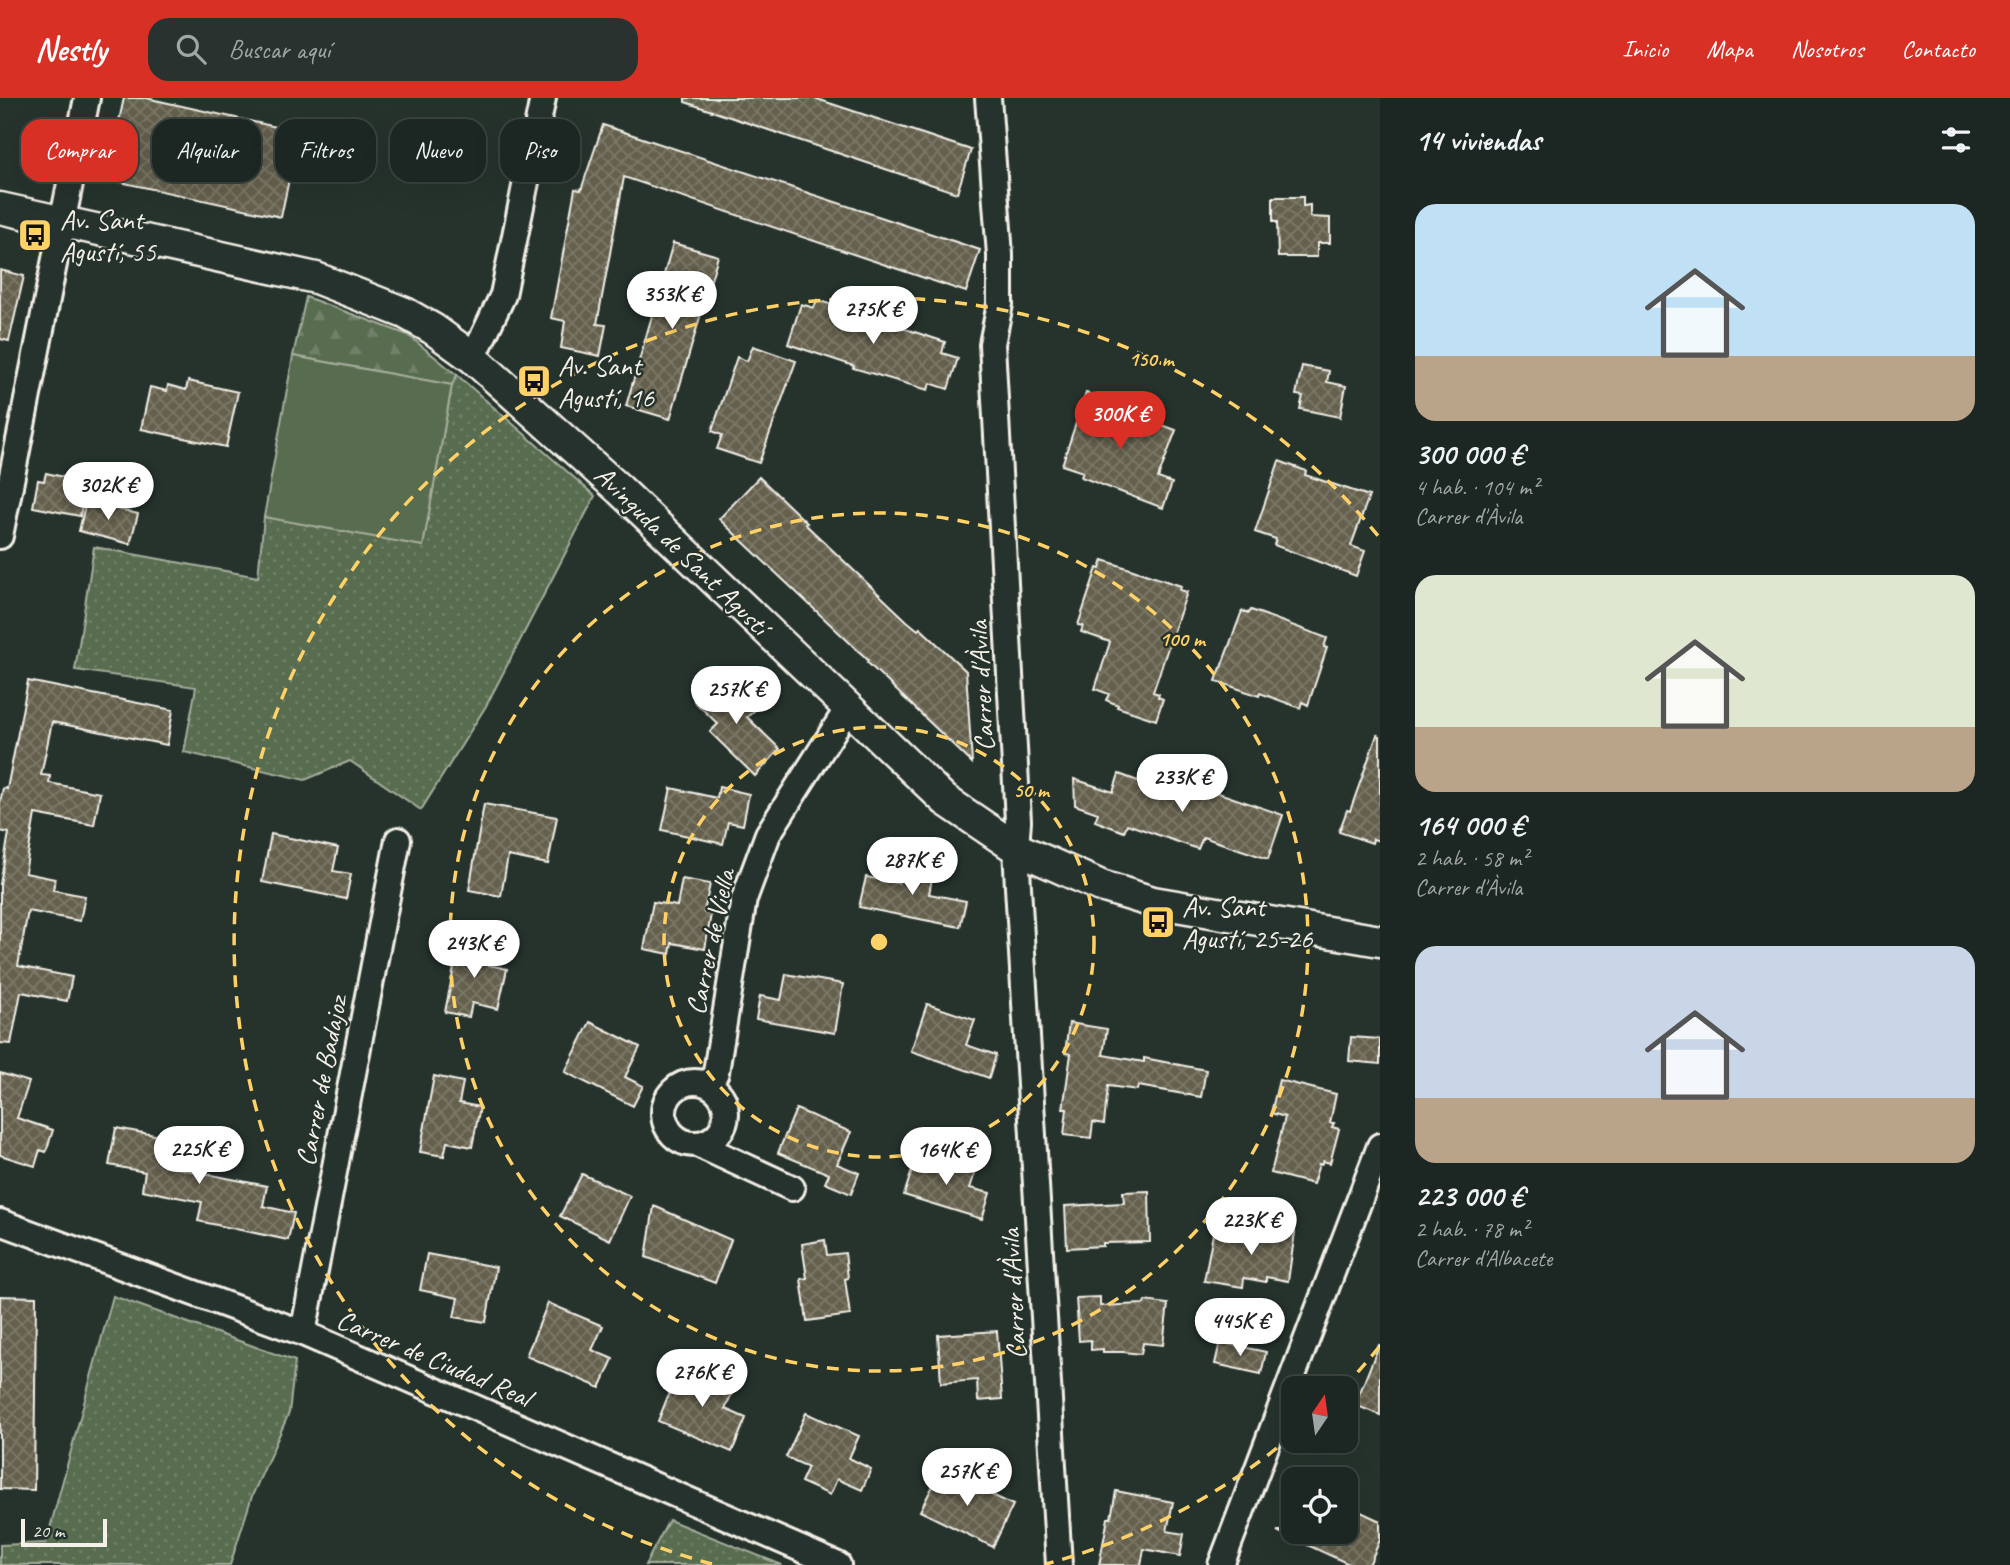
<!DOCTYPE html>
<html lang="es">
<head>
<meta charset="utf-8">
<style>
	:root { --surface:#1c2622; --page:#29322f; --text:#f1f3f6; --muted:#a0a5a5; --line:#3a4340; --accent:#d93025 }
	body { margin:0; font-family:Caveat,sans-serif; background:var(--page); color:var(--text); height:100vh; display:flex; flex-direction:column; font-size:26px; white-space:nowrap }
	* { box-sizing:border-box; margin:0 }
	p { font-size:23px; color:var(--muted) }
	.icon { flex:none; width:38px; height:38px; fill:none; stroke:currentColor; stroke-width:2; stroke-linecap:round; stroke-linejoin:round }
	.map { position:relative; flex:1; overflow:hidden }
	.panel { display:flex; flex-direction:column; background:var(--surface); width:630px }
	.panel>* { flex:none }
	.guide { position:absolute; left:21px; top:21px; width:665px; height:63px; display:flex; gap:14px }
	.needle { width:46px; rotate:13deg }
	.controls { position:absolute; left:1281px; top:1278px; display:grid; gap:14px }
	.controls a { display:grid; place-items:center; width:77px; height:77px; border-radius:14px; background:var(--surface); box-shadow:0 7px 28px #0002,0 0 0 2px var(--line); font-size:35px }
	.scale { position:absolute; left:21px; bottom:18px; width:86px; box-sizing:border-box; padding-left:7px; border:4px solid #f4f1e8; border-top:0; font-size:19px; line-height:24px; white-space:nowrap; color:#f4f1e8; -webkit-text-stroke:5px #26332d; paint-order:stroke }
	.price { position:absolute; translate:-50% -60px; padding:0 16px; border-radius:24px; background:#fff; color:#222; font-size:23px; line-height:46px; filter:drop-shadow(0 2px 4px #0008) }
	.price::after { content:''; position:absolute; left:50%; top:42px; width:21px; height:16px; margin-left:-10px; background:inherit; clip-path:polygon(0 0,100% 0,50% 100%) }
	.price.on { background:var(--accent); color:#fff }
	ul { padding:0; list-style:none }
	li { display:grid; align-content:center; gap:14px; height:371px; padding:0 35px }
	li span { display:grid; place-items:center; height:217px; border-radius:21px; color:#555 }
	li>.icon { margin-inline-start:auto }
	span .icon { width:126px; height:126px; fill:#fffc; stroke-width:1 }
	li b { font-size:30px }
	h2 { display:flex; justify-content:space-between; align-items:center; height:84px; padding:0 35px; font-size:30px }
	.chip { padding:0 24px; border-radius:21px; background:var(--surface); box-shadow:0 7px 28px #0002,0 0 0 2px var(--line); font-size:24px; line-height:63px }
	.chip.on { background:var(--accent); color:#fff }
	header { display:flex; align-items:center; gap:42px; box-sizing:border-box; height:98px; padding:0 35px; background:var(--accent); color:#fff }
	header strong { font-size:33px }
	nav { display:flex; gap:38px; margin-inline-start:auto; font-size:24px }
	.search { width:490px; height:63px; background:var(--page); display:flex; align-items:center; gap:18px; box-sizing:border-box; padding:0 24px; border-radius:21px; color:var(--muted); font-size:26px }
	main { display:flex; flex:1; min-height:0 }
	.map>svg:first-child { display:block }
	.grass { fill:url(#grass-dots); stroke:#a6ae9c; stroke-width:2 }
	.forest { fill:url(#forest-firs); stroke:#a6ae9c; stroke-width:2 }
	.garden { fill:#586c50; stroke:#a6ae9c; stroke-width:2 }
	.building { fill:url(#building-cross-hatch); stroke:#f4f1e8; stroke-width:2 }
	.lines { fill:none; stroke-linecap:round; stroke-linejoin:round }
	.minor-casing { stroke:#f4f1e8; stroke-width:30 }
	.tertiary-casing { stroke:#f4f1e8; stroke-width:35 }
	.minor { stroke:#26332d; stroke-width:24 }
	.tertiary { stroke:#26332d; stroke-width:30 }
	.ring { fill:none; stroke:#ffd166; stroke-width:3.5; stroke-dasharray:12 9 }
	.labels { text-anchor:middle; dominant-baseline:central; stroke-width:5; stroke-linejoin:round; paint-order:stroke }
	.poi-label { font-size:28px; fill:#f4f1e8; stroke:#26332d; text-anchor:start }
	.street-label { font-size:28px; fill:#f4f1e8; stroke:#26332d }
	.centre { fill:#ffd166; stroke:#26332d; stroke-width:3.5 }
	.ring-label { font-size:21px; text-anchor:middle; font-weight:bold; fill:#ffd166; stroke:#26332d; stroke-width:5; stroke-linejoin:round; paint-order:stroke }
</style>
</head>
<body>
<header>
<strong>Nestly</strong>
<div class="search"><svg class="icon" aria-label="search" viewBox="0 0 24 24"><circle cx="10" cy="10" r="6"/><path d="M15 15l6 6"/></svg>Buscar aquí</div>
<nav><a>Inicio</a><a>Mapa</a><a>Nosotros</a><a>Contacto</a></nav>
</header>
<main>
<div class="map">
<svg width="1380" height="1467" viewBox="0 0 1380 1467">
	<defs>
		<pattern id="grass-dots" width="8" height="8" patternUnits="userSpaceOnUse" patternTransform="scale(1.75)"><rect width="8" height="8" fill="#586c50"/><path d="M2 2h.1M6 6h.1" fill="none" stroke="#718169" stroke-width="1.8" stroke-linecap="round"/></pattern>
		<pattern id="forest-firs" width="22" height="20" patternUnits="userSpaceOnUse" patternTransform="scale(1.75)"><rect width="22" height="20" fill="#586c50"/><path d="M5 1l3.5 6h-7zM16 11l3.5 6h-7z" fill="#718169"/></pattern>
		<pattern id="building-cross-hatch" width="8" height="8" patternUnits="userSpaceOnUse" patternTransform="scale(1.75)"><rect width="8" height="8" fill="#65614e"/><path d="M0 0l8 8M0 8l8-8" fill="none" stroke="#7c7868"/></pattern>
	</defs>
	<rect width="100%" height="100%" fill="#26332d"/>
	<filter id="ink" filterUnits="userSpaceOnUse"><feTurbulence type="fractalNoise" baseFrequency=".0143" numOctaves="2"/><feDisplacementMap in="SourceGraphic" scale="14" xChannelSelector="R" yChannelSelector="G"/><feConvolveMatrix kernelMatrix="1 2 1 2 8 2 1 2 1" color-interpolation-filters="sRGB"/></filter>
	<g filter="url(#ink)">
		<!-- grass -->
		<path class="grass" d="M457 277 595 398 486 608 421 712 350 663 305 682 184 654 196 589 75 572 94 449 258 479 264 419 423 447 452 287Z
			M113 1198 295 1263 289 1315 252 1398 230 1467H0V1447L46 1445Z
			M669 1422 782 1467H645Z"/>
		<!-- forest -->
		<path class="forest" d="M306 199 408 237 457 277 452 287 293 258Z"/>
		<!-- garden -->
		<path class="garden" d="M293 258 452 287 423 448 264 419Z"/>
		<!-- building -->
		<path class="building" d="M124 0H146L299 34 281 119 106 81Z
			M685 0H814L971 52 957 95 685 4Z
			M603 27 980 152 966 194 624 79 597 226 606 227 600 258 561 250 565 223 551 220 575 91 581 92Z
			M1273 99H1303V108L1310 107V119L1330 120V145H1317V159H1278L1277 124H1273Z
			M673 145 718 158 670 321 626 308Z
			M0 172 24 178 9 243 0 241Z
			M817 202 945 244 942 255 958 260 948 291 930 285 928 292 853 270 854 268 788 246 801 206 814 210Z
			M753 248 796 263 759 365 717 351 722 337 712 333 737 259 747 263Z
			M1302 268 1329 273 1327 284 1346 288 1340 319 1300 311 1303 298 1296 297Z
			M188 283 238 294 226 349 141 331 150 289 167 293 168 287 186 292Z
			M1086 295 1114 305 1113 309 1176 332 1158 380 1172 385 1163 410 1081 379 1083 374 1062 367Z
			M1279 363 1306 373 1305 377 1369 398 1351 448 1365 453 1356 478 1274 447 1276 441 1255 434Z
			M46 375 86 384 80 418 33 409 38 382 44 383Z
			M759 379 807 425 805 426 907 523 918 532 920 530 966 573 972 665 867 564 868 562 719 421Z
			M86 403 138 416 130 446 79 433Z
			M1103 462 1181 488 1180 492 1187 494 1153 594 1159 596 1158 599 1163 601 1156 622 1117 609 1118 607 1106 602 1109 596 1095 591 1110 544 1081 534 1083 528 1078 527 1097 470 1100 471Z
			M1251 512 1327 540 1324 549 1327 550 1308 607 1302 604 1300 610 1260 595 1259 598 1216 583 1242 513 1249 515Z
			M719 577 755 612 747 619 780 651 755 678 710 634 718 626 694 603Z
			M28 583 173 612 167 647 52 624 41 677 50 678 49 685 100 695 94 727 35 716 25 775 55 781 53 792 85 798 80 823 28 813 18 868 72 879 67 903 21 894 11 946 0 945V786L9 735 0 733V705L3 690 7 691Z
			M1377 637 1380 638V743L1373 741 1372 745 1339 734 1347 712 1350 713Z
			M1119 676 1173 696 1178 681 1283 717 1268 761 1203 739 1198 751 1127 726 1124 734 1095 723 1098 715 1075 707 1074 681 1113 694Z
			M719 689 749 696 743 727 728 724 723 746 662 732 671 690 717 700Z
			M484 706 557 719 548 766 508 758 501 798 469 792Z
			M271 736 338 750 333 773 351 776 346 801 262 784Z
			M903 764 934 770 929 796 966 803 960 829 859 809 866 779 898 785Z
			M682 781 710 786 704 814 711 816 705 851 672 845 670 856 644 851 653 804 677 808Z
			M460 840 490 846 485 866 507 871 498 911 472 905 469 919 445 914Z
			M786 876 843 886 835 935 756 921 760 898 781 902Z
			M927 906 975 922 966 947 996 957 989 980 911 953Z
			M590 924 640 949 625 979 643 988 633 1008 565 974Z
			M1069 925 1107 931 1103 957 1144 964V960L1206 972 1201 999 1138 988 1137 992 1108 988 1104 1026 1093 1024 1091 1040 1064 1037 1067 1011H1063L1071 956 1065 955Z
			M1351 939 1380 941V966L1349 963Z
			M0 975 29 984 17 1020 53 1032 46 1054 40 1052 35 1068 0 1057Z
			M434 978 463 984 459 1005 480 1009 472 1049 447 1044 444 1058 420 1054Z
			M1279 982 1336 996 1330 1025H1334L1332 1029 1339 1031 1330 1065 1323 1063 1321 1067 1319 1066 1313 1086 1271 1075 1285 1019 1271 1015Z
			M796 1011 851 1034 837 1066 859 1075 851 1096 825 1085 829 1076 778 1055Z
			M116 1030 182 1042 177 1070 267 1088 263 1108 294 1115 288 1142 198 1123 202 1104 142 1092 145 1074 109 1067Z
			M917 1057 975 1075 970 1090 990 1095 982 1121 904 1097Z
			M582 1076 630 1098 610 1142 560 1118Z
			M1149 1093 1150 1144 1103 1145V1148L1067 1150 1065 1108 1124 1105 1123 1094Z
			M654 1108 731 1142 715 1185 646 1159Z
			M1254 1126 1295 1134 1288 1183 1266 1179V1184L1244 1180 1243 1189 1204 1183 1213 1136 1251 1143Z
			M825 1142 827 1157 845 1155 848 1180 845 1181 850 1217 807 1223 801 1181 807 1180 802 1146Z
			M427 1156 496 1169 486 1224 454 1219 458 1200 420 1192Z
			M0 1198 36 1199 34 1392 0 1391Z
			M1100 1199V1208L1144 1206 1145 1203 1168 1206 1163 1247 1143 1245 1141 1256 1123 1254H1103V1251L1091 1252V1242L1079 1243 1076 1200Z
			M548 1205 603 1228 592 1252 613 1261 600 1290 526 1258Z
			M997 1233 1002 1301 978 1303 977 1282 941 1285 938 1237Z
			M1220 1244 1266 1254 1261 1276 1215 1266Z
			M1379 1247H1380V1317L1355 1307Z
			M681 1266 735 1288 725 1311 746 1320 732 1354 658 1323Z
			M806 1315 859 1338 849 1360 871 1371 862 1392 837 1381 830 1397 801 1384 808 1369 786 1359Z
			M941 1372 1013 1407 993 1449 920 1413Z
			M1116 1393 1173 1404 1167 1433 1184 1436 1180 1458 1144 1451 1141 1467H1099L1108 1420H1111Z
			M1346 1407 1380 1423V1442L1369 1467H1351L1277 1433H1346Z"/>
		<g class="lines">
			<!-- minor casing -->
			<g class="minor-casing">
				<path id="minor" d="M988 0 1000 157V206L992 246 1018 723 1016 750 1018 789 1059 1467
					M473 260 503 197 543 0
					M0 438 87 0
					M664 1015a31 31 0 1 1 62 0a31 31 0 1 1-62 0Z
					M710 987 716 974 744 801 768 736 848 610
					M697 1046 792 1090
					M0 1124 303 1235 838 1467
					M303 1235 398 742
					M1221 1467 1380 1048"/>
			</g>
			<!-- tertiary casing -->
			<g class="tertiary-casing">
				<path id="tertiary" d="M0 110 316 180 405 215 433 231 473 260 620 392 945 702 1016 750 1101 788 1153 804 1380 843"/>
			</g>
			<!-- minor -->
			<use href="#minor" class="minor"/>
			<!-- tertiary -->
			<use href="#tertiary" class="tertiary"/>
		</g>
	</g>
	<!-- distance rings -->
	<g class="ring">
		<circle cx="879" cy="844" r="215"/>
		<circle cx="879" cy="844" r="429"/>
		<path d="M1379 1249A644 644 0 0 1 1346 1287M1293 1337A644 644 0 0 1 1046 1466M712 1466A644 644 0 1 1 1379 439"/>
	</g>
	<!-- icons -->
	<defs>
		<g id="bus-square" transform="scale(1.75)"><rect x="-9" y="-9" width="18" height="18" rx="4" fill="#ffd166" stroke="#26332d"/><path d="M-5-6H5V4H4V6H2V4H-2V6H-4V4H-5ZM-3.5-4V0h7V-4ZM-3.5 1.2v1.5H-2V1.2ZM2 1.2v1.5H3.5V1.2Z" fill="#111"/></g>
	</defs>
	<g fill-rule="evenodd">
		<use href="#bus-square" x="35" y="137"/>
		<use href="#bus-square" x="534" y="283"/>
		<use href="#bus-square" x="1158" y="824"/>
	</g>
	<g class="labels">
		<!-- poi labels -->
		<g class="poi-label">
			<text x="60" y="121">Av. Sant<tspan x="60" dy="32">Agustí, 55</tspan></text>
			<text x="558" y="267">Av. Sant<tspan x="558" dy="32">Agustí, 16</tspan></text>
			<text x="1182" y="808">Av. Sant<tspan x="1182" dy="32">Agustí, 25-26</tspan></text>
		</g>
		<!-- street labels -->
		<g class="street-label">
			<text transform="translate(682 452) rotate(44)">Avinguda de Sant Agustí</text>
			<text transform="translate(981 588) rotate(-93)">Carrer d'Àvila</text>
			<text transform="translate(710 844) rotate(-78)">Carrer de Viella</text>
			<text transform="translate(321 983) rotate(-79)">Carrer de Badajoz</text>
			<text transform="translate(1013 1196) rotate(-93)">Carrer d'Àvila</text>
			<text transform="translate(434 1260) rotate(23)">Carrer de Ciudad Real</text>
		</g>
	</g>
	<circle cx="879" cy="844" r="10" class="centre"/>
	<g class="ring-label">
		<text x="1151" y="268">150 m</text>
		<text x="1182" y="548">100 m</text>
		<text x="1031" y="699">50 m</text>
	</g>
</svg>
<div class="controls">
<a><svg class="needle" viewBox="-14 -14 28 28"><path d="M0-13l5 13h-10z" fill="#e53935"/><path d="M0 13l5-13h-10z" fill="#a0a5a5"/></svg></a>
<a><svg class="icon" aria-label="locate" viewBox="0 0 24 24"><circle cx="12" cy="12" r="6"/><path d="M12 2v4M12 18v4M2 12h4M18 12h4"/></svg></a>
</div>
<div class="scale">20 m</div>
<b class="price" style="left:672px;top:233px">353K €</b>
<b class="price" style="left:873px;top:248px">275K €</b>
<b class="price on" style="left:1120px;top:353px">300K €</b>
<b class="price" style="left:108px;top:424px">302K €</b>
<b class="price" style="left:736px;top:628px">257K €</b>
<b class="price" style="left:1182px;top:716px">233K €</b>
<b class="price" style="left:912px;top:799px">287K €</b>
<b class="price" style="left:474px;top:882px">243K €</b>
<b class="price" style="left:199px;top:1088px">225K €</b>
<b class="price" style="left:946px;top:1089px">164K €</b>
<b class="price" style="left:1251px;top:1159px">223K €</b>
<b class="price" style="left:1240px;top:1260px">445K €</b>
<b class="price" style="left:702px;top:1311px">276K €</b>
<b class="price" style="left:967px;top:1410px">257K €</b>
<div class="guide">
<a class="chip on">Comprar</a>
<a class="chip">Alquilar</a>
<a class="chip">Filtros</a>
<a class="chip">Nuevo</a>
<a class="chip">Piso</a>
</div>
</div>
<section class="panel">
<h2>14 viviendas<svg class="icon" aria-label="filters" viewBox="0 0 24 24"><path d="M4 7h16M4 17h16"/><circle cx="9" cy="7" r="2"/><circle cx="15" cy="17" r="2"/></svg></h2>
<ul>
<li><span style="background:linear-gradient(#bfe0f5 70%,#b9a48a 0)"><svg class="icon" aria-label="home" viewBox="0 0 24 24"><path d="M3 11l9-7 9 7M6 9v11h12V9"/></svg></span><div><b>300 000 €</b><p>4 hab. · 104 m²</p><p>Carrer d'Àvila</p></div></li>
<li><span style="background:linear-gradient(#dfe7d0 70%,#b9a48a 0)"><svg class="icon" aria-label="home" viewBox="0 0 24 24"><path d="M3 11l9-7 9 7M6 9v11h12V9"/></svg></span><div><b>164 000 €</b><p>2 hab. · 58 m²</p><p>Carrer d'Àvila</p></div></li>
<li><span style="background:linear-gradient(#c9d6e8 70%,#b9a48a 0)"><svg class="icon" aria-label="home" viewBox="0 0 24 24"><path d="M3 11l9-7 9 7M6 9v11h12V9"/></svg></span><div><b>223 000 €</b><p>2 hab. · 78 m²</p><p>Carrer d'Albacete</p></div></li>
</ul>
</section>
</main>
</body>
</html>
